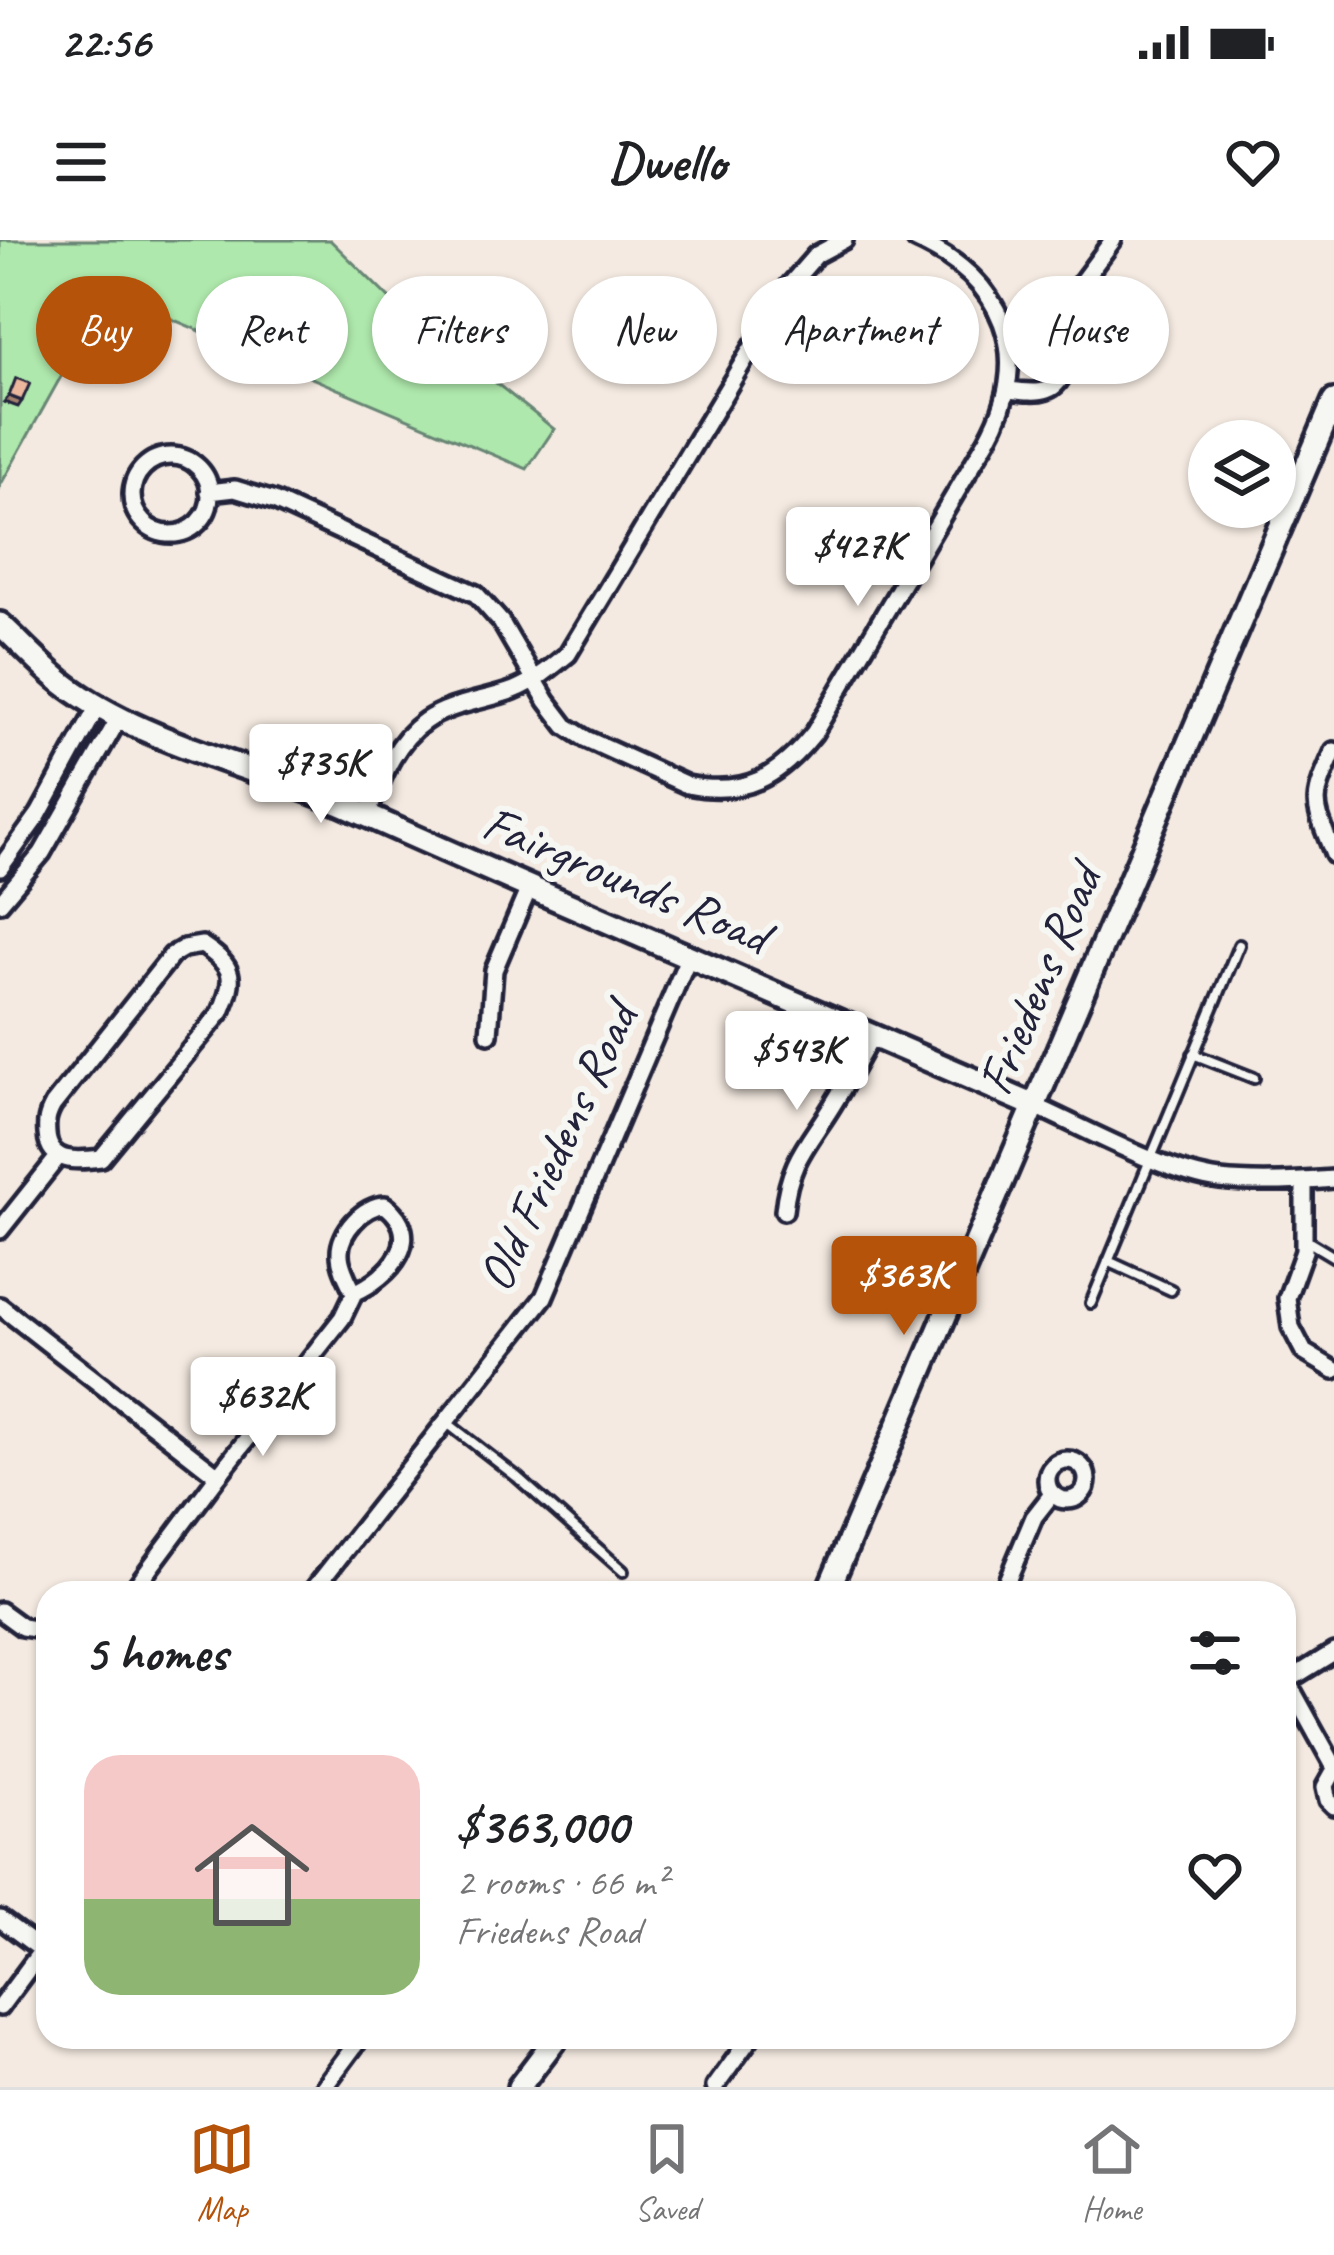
<!DOCTYPE html>
<html lang="en">
<head>
<meta charset="utf-8">
<style>
	:root { --surface:#fff; --page:#f2f2f2; --text:#202124; --muted:#757577; --line:#e0e0e0; --accent:#b45309 }
	body { margin:0; font-family:Caveat,sans-serif; background:var(--page); color:var(--text); height:100vh; display:flex; flex-direction:column; font-size:45px; white-space:nowrap }
	* { box-sizing:border-box; margin:0 }
	p { font-size:39px; color:var(--muted) }
	.icon { flex:none; width:66px; height:66px; fill:none; stroke:currentColor; stroke-width:2; stroke-linecap:round; stroke-linejoin:round }
	.map { position:relative; flex:1; overflow:hidden }
	.drawer { position:absolute; left:36px; top:1341px; width:1260px; height:468px; display:flex; flex-direction:column; background:var(--surface); border-radius:36px; box-shadow:0 3px 9px #0004 }
	.drawer>* { flex:none }
	.guide { position:absolute; left:36px; top:36px; width:1263px; height:108px; display:flex; gap:24px }
	.fabs { position:absolute; left:1188px; top:180px; display:grid; gap:24px }
	.fabs a { display:grid; place-items:center; width:108px; height:108px; border-radius:50%; background:var(--surface); box-shadow:0 3px 9px #0004; font-size:60px }
	.price { position:absolute; translate:-50% -102px; padding:0 27px; border-radius:12px; background:#fff; color:#222; font-size:39px; line-height:78px; filter:drop-shadow(0 3px 6px #0008) }
	.price::after { content:''; position:absolute; left:50%; top:72px; width:36px; height:27px; margin-left:-18px; background:inherit; clip-path:polygon(0 0,100% 0,50% 100%) }
	.price.on { background:var(--accent); color:#fff }
	ul { padding:0; list-style:none }
	li { display:flex; align-items:center; gap:36px; height:300px; padding:0 48px }
	li+li { border-top:3px solid var(--line) }
	li span { display:grid; place-items:center; flex:none; width:336px; height:240px; border-radius:36px; color:#555 }
	li>.icon { margin-inline-start:auto }
	span .icon { width:144px; height:144px; fill:#fffc; stroke-width:1 }
	li b { font-size:51px }
	h2 { display:flex; justify-content:space-between; align-items:center; height:144px; padding:0 48px; font-size:51px }
	.pill { padding:0 42px; border-radius:54px; background:var(--surface); box-shadow:0 3px 9px #0004; font-size:42px; line-height:108px }
	.pill.on { background:var(--accent); color:#fff }
	.status { display:flex; justify-content:space-between; align-items:center; height:84px; padding:0 60px; background:var(--surface); direction:ltr }
	.status svg { height:33px; fill:currentColor }
	header { display:flex; justify-content:space-between; align-items:center; height:156px; padding:0 48px; background:var(--surface); font-size:54px; font-weight:600 }
	.menu { display:flex; justify-content:space-around; align-items:center; height:168px; border-top:3px solid var(--line); background:var(--surface); font-size:33px; color:var(--muted) }
	.menu a { display:grid; justify-items:center; gap:6px }
	.menu .on { color:var(--accent) }
	.map>svg:first-child { display:block }
	.green { fill:#aee8ac; stroke:#688574; stroke-width:3 }
	.lines { fill:none; stroke-linecap:round; stroke-linejoin:round }
	.lane-casing { stroke:#22223b; stroke-width:16 }
	.street-casing { stroke:#22223b; stroke-width:24 }
	.secondary-casing { stroke:#22223b; stroke-width:30 }
	.lane { stroke:#f6f6f2; stroke-width:8 }
	.street { stroke:#f6f6f2; stroke-width:15 }
	.secondary { stroke:#f6f6f2; stroke-width:21 }
	.shaded-wall { fill:#a5816e; stroke:#22223b; stroke-width:3 }
	.building { fill:#ecb89d; stroke:#22223b; stroke-width:3 }
	.labels { text-anchor:middle; dominant-baseline:central; stroke-width:12; stroke-linejoin:round; paint-order:stroke }
	.street-label { font-size:51px; fill:#22223b; stroke:#f6f6f2 }
</style>
</head>
<body>
<div class="status"><b>22:56</b><svg viewBox="0 0 49 12"><path d="M0 12V9h3v3zM5 12V6h3v6zM10 12V3h3v9zM15 12V0h3v12zM26 1h20v11H26zM47 4h2v5h-2z"/></svg></div>
<header><svg class="icon" aria-label="menu" viewBox="0 0 24 24"><path d="M4 6h16M4 12h16M4 18h16"/></svg>Dwello<svg class="icon" aria-label="heart" viewBox="0 0 24 24"><path d="M12 20l-8-8c-3-5 5-10 8-4 3-6 11-1 8 4z"/></svg></header>
<div class="map">
<svg width="1334" height="1847" viewBox="0 0 1334 1847">
	<rect width="100%" height="100%" fill="#f4eae1"/>
	<filter id="ink" filterUnits="userSpaceOnUse"><feTurbulence type="fractalNoise" baseFrequency=".00833" numOctaves="2"/><feDisplacementMap in="SourceGraphic" scale="24" xChannelSelector="R" yChannelSelector="G"/><feConvolveMatrix kernelMatrix="1 2 1 2 8 2 1 2 1" color-interpolation-filters="sRGB"/></filter>
	<g filter="url(#ink)">
		<!-- green -->
		<path class="green" d="M0 0H330L390 59 554 189 527 229 108 52 0 246Z"/>
		<g class="lines">
			<!-- lane casing -->
			<g class="lane-casing">
				<path id="lane" d="M1193 814 1254 838
					M1304 999 1334 1017
					M1108 1021 1171 1050
					M1091 1063 1239 705
					M446 1182 517 1237 623 1331"/>
			</g>
			<!-- street casing -->
			<g class="street-casing">
				<path id="street" d="M1006 96 1052 98 1067 122C1059 156 1039 154 1009 150
					M1052 98 1061 70 1113 0
					M132 255a39 39 0 1 1 78 0a39 39 0 1 1-78 0Z
					M209 252 235 249 274 261 476 354 501 382 547 461 566 486 586 499 687 545C745 557 779 537 814 493L987 200C1035 115 1003 39 916 0
					M1334 511C1310 565 1313 561 1334 615
					M367 576C381 541 393 503 425 481 451 463 485 461 514 450 534 442 551 428 568 414L789 46 816 15 844 0
					M0 628 39 574 98 466
					M0 663 42 613 119 478
					M202 705C235 727 236 737 221 772L101 918C78 921 49 924 47 894 46 882 47 876 53 865L172 715 184 708Z
					M489 794 494 730 529 648
					M1035 866C1087 889 1165 933 1220 940 1257 944 1297 942 1334 939
					M1304 941V1011L1287 1058 1291 1087 1304 1112 1334 1130
					M784 971C789 919 810 903 835 861 848 840 860 817 872 795
					M0 990 58 917
					M0 1066 218 1236
					M1047 1240a20 20 0 1 1 40 0a20 20 0 1 1-40 0Z
					M131 1353 218 1236 342 1078 354 1053C390 1037 427 997 385 965 364 965 339 992 340 1014 340 1027 349 1042 354 1053
					M311 1353 544 1057 689 716
					M1002 1353 1034 1277 1052 1254
					M0 1371 22 1387 48 1391
					M1287 1441 1334 1526
					M1284 1443 1334 1412
					M1334 1531 1325 1547 1328 1560 1334 1566
					M0 1679 42 1710
					M0 1767 48 1702
					M324 1847 361 1797
					M715 1847 751 1797"/>
			</g>
			<!-- secondary casing -->
			<g class="secondary-casing">
				<path id="secondary" d="M0 384C24 406 47 433 74 451 151 505 263 529 350 568 577 670 807 767 1035 866
					M827 1353 1334 161
					M519 1847 557 1797"/>
			</g>
			<!-- lane -->
			<use href="#lane" class="lane"/>
			<!-- street -->
			<use href="#street" class="street"/>
			<!-- secondary -->
			<use href="#secondary" class="secondary"/>
		</g>
		<!-- shaded-wall -->
		<path class="shaded-wall" d="M9 156 22 161 18 167 4 162Z"/>
		<!-- building -->
		<path class="building" d="M16 138 30 143 22 161 9 156Z"/>
	</g>
	<g class="labels">
		<!-- street labels -->
		<g class="street-label">
			<text transform="translate(626 639) rotate(23)">Fairgrounds Road</text>
			<text transform="translate(1039 740) rotate(-67)">Friedens Road</text>
			<text transform="translate(557 907) rotate(-65)">Old Friedens Road</text>
		</g>
	</g>
</svg>
<div class="fabs">
<a><svg class="icon" aria-label="layers" viewBox="0 0 24 24"><path d="M12 4l9 5-9 5-9-5zM3 14l9 5 9-5"/></svg></a>
</div>
<b class="price" style="left:858px;top:369px">$427K</b>
<b class="price" style="left:321px;top:586px">$735K</b>
<b class="price" style="left:797px;top:873px">$543K</b>
<b class="price on" style="left:904px;top:1098px">$363K</b>
<b class="price" style="left:263px;top:1219px">$632K</b>
<div class="guide">
<a class="pill on">Buy</a>
<a class="pill">Rent</a>
<a class="pill">Filters</a>
<a class="pill">New</a>
<a class="pill">Apartment</a>
<a class="pill">House</a>
</div>
<section class="drawer">
<h2>5 homes<svg class="icon" aria-label="filters" viewBox="0 0 24 24"><path d="M4 7h16M4 17h16"/><circle cx="9" cy="7" r="2"/><circle cx="15" cy="17" r="2"/></svg></h2>
<ul>
<li><span style="background:linear-gradient(#f6c9c9 60%,#8fb573 0)"><svg class="icon" aria-label="home" viewBox="0 0 24 24"><path d="M3 11l9-7 9 7M6 9v11h12V9"/></svg></span><div><b>$363,000</b><p>2 rooms · 66 m²</p><p>Friedens Road</p></div><svg class="icon" aria-label="heart" viewBox="0 0 24 24"><path d="M12 20l-8-8c-3-5 5-10 8-4 3-6 11-1 8 4z"/></svg></li>
</ul>
</section>
</div>
<nav class="menu">
<a class="on"><svg class="icon" aria-label="map" viewBox="0 0 24 24"><path d="M3 6l6-2 6 2 6-2v14l-6 2-6-2-6 2zM9 4v14M15 6v14"/></svg>Map</a>
<a><svg class="icon" aria-label="saved" viewBox="0 0 24 24"><path d="M7 4h10v16l-5-4-5 4z"/></svg>Saved</a>
<a><svg class="icon" aria-label="home" viewBox="0 0 24 24"><path d="M3 11l9-7 9 7M6 9v11h12V9"/></svg>Home</a>
</nav>
</body>
</html>
